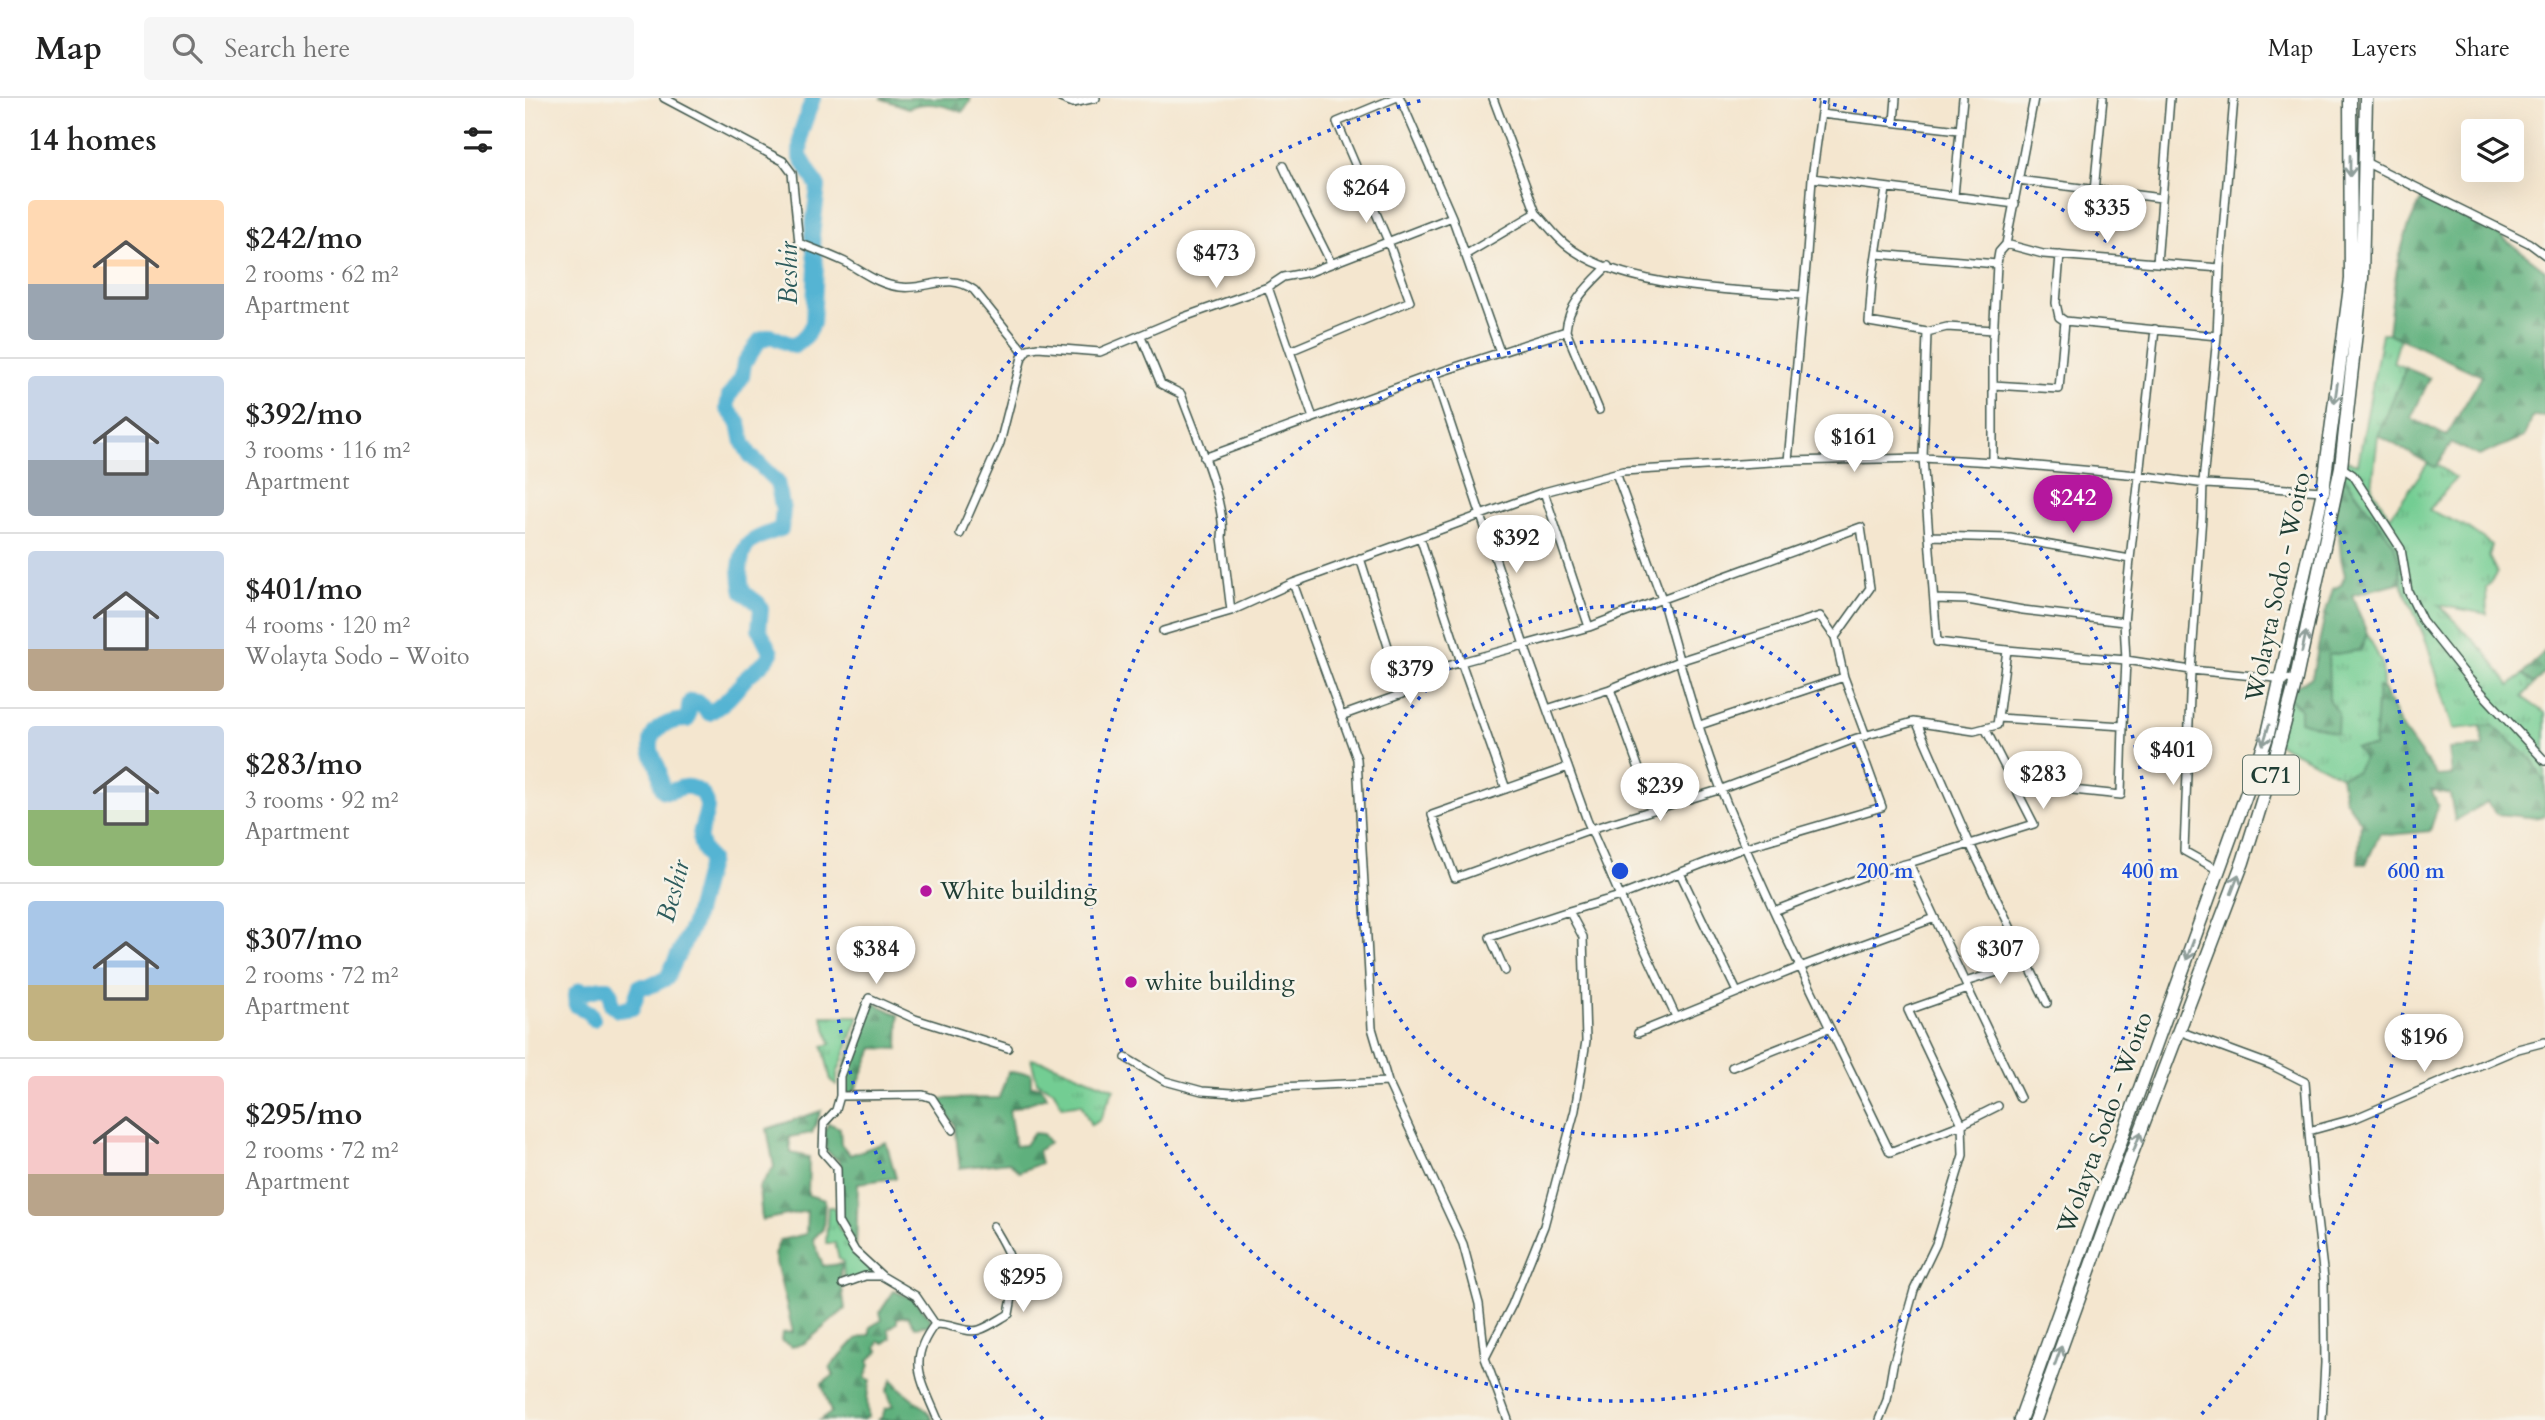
<!DOCTYPE html>
<html lang="en">
<head>
<meta charset="utf-8">
<style>
	:root { --surface:#fff; --page:#f6f6f6; --text:#222; --muted:#767676; --line:#e0e0e0; --accent:#b5179e }
	body { margin:0; font-family:Cardo,serif; background:var(--page); color:var(--text); height:100vh; display:flex; flex-direction:column; font-size:26px; white-space:nowrap }
	* { box-sizing:border-box; margin:0 }
	p { font-size:23px; color:var(--muted) }
	.icon { flex:none; width:38px; height:38px; fill:none; stroke:currentColor; stroke-width:2; stroke-linecap:round; stroke-linejoin:round }
	.map { position:relative; flex:1; overflow:hidden }
	.sheet { display:flex; flex-direction:column; background:var(--surface); width:525px }
	.sheet>* { flex:none }
	.buttons { position:absolute; left:1936px; top:21px; display:grid; gap:14px }
	.buttons a { display:grid; place-items:center; width:63px; height:63px; border-radius:7px; background:var(--surface); box-shadow:0 7px 28px #0002; font-size:35px }
	.price { position:absolute; translate:-50% -60px; padding:0 16px; border-radius:24px; background:#fff; color:#222; font-size:23px; line-height:46px; filter:drop-shadow(0 2px 4px #0008) }
	.price::after { content:''; position:absolute; left:50%; top:42px; width:21px; height:16px; margin-left:-10px; background:inherit; clip-path:polygon(0 0,100% 0,50% 100%) }
	.price.current { background:var(--accent); color:#fff }
	ul { padding:0; list-style:none }
	li { display:flex; align-items:center; gap:21px; height:175px; padding:0 28px }
	li+li { border-top:2px solid var(--line) }
	li span { display:grid; place-items:center; flex:none; width:196px; height:140px; border-radius:7px; color:#555 }
	li>.icon { margin-inline-start:auto }
	span .icon { width:84px; height:84px; fill:#fffc; stroke-width:1 }
	li b { font-size:30px }
	h2 { display:flex; justify-content:space-between; align-items:center; height:84px; padding:0 28px; font-size:30px }
	header { display:flex; align-items:center; gap:42px; box-sizing:border-box; height:98px; padding:0 35px; background:var(--surface); border-bottom:2px solid var(--line) }
	header strong { font-size:33px }
	nav { display:flex; gap:38px; margin-inline-start:auto; font-size:24px }
	.search { width:490px; height:63px; background:var(--page); display:flex; align-items:center; gap:18px; box-sizing:border-box; padding:0 24px; border-radius:7px; color:var(--muted); font-size:26px }
	main { display:flex; flex:1; min-height:0 }
	.map>svg:first-child { display:block }
	.grass { fill:url(#grass-tufts); stroke:#498564; stroke-width:2 }
	.forest { fill:url(#forest-firs); stroke:#3e7658; stroke-width:2 }
	.lines { fill:none; stroke-linecap:round; stroke-linejoin:round }
	.river { stroke:#55b4d3; stroke-width:16 }
	.minor-casing { stroke:#3f564b; stroke-width:10 }
	.trunk-casing { stroke:#3f564b; stroke-width:15 }
	.minor { stroke:#fff; stroke-width:7 }
	.trunk { stroke:#fff; stroke-width:12 }
	.oneway { stroke:#8f9e9a }
	.ring { fill:none; stroke:#1d4ed8; stroke-width:3.5; stroke-dasharray:3.5 7 }
	.poi-dot { fill:#b5179e; stroke:#f7f3e8; stroke-width:2.5 }
	.labels { text-anchor:middle; dominant-baseline:central; stroke-width:5; stroke-linejoin:round; paint-order:stroke }
	.shield { fill:#f7f3e8; stroke:#60746a; stroke-width:2 }
	.shield-label { font-size:23px; font-weight:bold; fill:#1f3d34 }
	.street-label { font-size:24px; fill:#1f3d34; stroke:#f7f3e8 }
	.poi-label { font-size:24px; fill:#1f3d34; stroke:#f7f3e8; text-anchor:start }
	.water-label { font-size:26px; font-style:italic; fill:#2c5b5c; stroke:#f7f3e8 }
	.centre { fill:#1d4ed8; stroke:#f7f3e8; stroke-width:3.5 }
	.ring-label { font-size:21px; text-anchor:middle; font-weight:bold; fill:#1d4ed8; stroke:#f7f3e8; stroke-width:5; stroke-linejoin:round; paint-order:stroke }
</style>
</head>
<body>
<header>
<strong>Map</strong>
<div class="search"><svg class="icon" aria-label="search" viewBox="0 0 24 24"><circle cx="10" cy="10" r="6"/><path d="M15 15l6 6"/></svg>Search here</div>
<nav><a>Map</a><a>Layers</a><a>Share</a></nav>
</header>
<main>
<section class="sheet">
<h2>14 homes<svg class="icon" aria-label="filters" viewBox="0 0 24 24"><path d="M4 7h16M4 17h16"/><circle cx="9" cy="7" r="2"/><circle cx="15" cy="17" r="2"/></svg></h2>
<ul>
<li><span style="background:linear-gradient(#ffd9b3 60%,#9aa5b1 0)"><svg class="icon" aria-label="home" viewBox="0 0 24 24"><path d="M3 11l9-7 9 7M6 9v11h12V9"/></svg></span><div><b>$242/mo</b><p>2 rooms · 62 m²</p><p>Apartment</p></div></li>
<li><span style="background:linear-gradient(#c9d6e8 60%,#9aa5b1 0)"><svg class="icon" aria-label="home" viewBox="0 0 24 24"><path d="M3 11l9-7 9 7M6 9v11h12V9"/></svg></span><div><b>$392/mo</b><p>3 rooms · 116 m²</p><p>Apartment</p></div></li>
<li><span style="background:linear-gradient(#c9d6e8 70%,#b9a48a 0)"><svg class="icon" aria-label="home" viewBox="0 0 24 24"><path d="M3 11l9-7 9 7M6 9v11h12V9"/></svg></span><div><b>$401/mo</b><p>4 rooms · 120 m²</p><p>Wolayta Sodo - Woito</p></div></li>
<li><span style="background:linear-gradient(#c9d6e8 60%,#8fb573 0)"><svg class="icon" aria-label="home" viewBox="0 0 24 24"><path d="M3 11l9-7 9 7M6 9v11h12V9"/></svg></span><div><b>$283/mo</b><p>3 rooms · 92 m²</p><p>Apartment</p></div></li>
<li><span style="background:linear-gradient(#a9c7e8 60%,#c2b280 0)"><svg class="icon" aria-label="home" viewBox="0 0 24 24"><path d="M3 11l9-7 9 7M6 9v11h12V9"/></svg></span><div><b>$307/mo</b><p>2 rooms · 72 m²</p><p>Apartment</p></div></li>
<li><span style="background:linear-gradient(#f6c9c9 70%,#b9a48a 0)"><svg class="icon" aria-label="home" viewBox="0 0 24 24"><path d="M3 11l9-7 9 7M6 9v11h12V9"/></svg></span><div><b>$295/mo</b><p>2 rooms · 72 m²</p><p>Apartment</p></div></li>
</ul>
</section>
<div class="map">
<svg width="2020" height="1322" viewBox="0 0 2020 1322">
	<defs>
		<pattern id="grass-tufts" width="24" height="20" patternUnits="userSpaceOnUse" patternTransform="scale(1.75)"><rect width="24" height="20" fill="#73cd93"/><path d="M3 7l-1-3M5 7V3M7 7l1-3M15 17l-1-3M17 17v-4M19 17l1-3" fill="none" stroke="#5ea879"/></pattern>
		<pattern id="forest-firs" width="22" height="20" patternUnits="userSpaceOnUse" patternTransform="scale(1.75)"><rect width="22" height="20" fill="#5eb07d"/><path d="M5 1l3.5 6h-7zM16 11l3.5 6h-7z" fill="#4d9067"/></pattern>
	</defs>
	<rect width="100%" height="100%" fill="#f7f3e8"/>
	<filter id="ink" filterUnits="userSpaceOnUse"><feTurbulence type="fractalNoise" baseFrequency=".0143" numOctaves="2"/><feDisplacementMap in="SourceGraphic" scale="14" xChannelSelector="R" yChannelSelector="G"/><feConvolveMatrix kernelMatrix="1 2 1 2 8 2 1 2 1" color-interpolation-filters="sRGB"/></filter>
	<filter id="wash" filterUnits="userSpaceOnUse"><feTurbulence type="fractalNoise" baseFrequency=".00686" numOctaves="4" result="noise"/><feDisplacementMap in="SourceGraphic" scale="28" xChannelSelector="R" yChannelSelector="G"/><feGaussianBlur stdDeviation="1.57" result="paint"/><feColorMatrix in="noise" values="0 0 0 0 0 0 0 0 0 0 0 0 0 0 0 0 0 1.4 0 .05"/><feComposite in="paint" operator="in"/></filter>
	<g filter="url(#wash)">
		<rect width="100%" height="100%" fill="#f4e6cf"/>
		<!-- grass -->
		<path class="grass" d="M1857 235H1863L1875 241 1868 265 1881 270 1853 337 1847 390 1865 419 1903 365 1909 369 1912 367 1931 380 1904 412 1940 428 1967 447 1964 459 1972 475 1961 490 1962 516 1914 507 1959 553 1985 588 1998 576 2009 586 1997 599 2020 615V686L2008 663 1967 627 1928 631 1902 545 1876 484 1874 464 1869 446 1817 375 1804 372 1807 359 1833 366Z
			M1842 535 1857 566 1858 591 1853 589 1849 649 1831 650 1839 660 1831 674 1816 678 1744 641 1759 595 1794 629 1802 630 1813 615 1804 603 1803 557 1836 552Z
			M297 918H334L312 976V987L306 983 298 948 306 946Z
			M506 961 527 966 589 991 575 1022 566 1027 556 1006 537 1009 529 993 512 984Z
			M303 1109H309L313 1129 351 1176 319 1183 318 1164 314 1161 310 1145H301Z"/>
		<!-- forest -->
		<path class="forest" d="M355 0H445V4L437 14C418 7 402 2 383 10Z
			M1898 99 1972 135 2020 172V319L2008 318 1999 339 1954 358 1927 345 1910 369 1853 337 1881 270 1905 280 1886 320 1921 338 1957 278 1863 235C1869 187 1872 142 1898 99Z
			M1804 372 1816 375 1869 446 1874 464 1876 484 1827 497 1842 535 1836 552 1803 557 1804 603 1813 614 1812 635 1775 623V610L1759 595 1787 579 1800 516 1808 491 1816 487 1820 478 1816 460 1814 437 1796 419Z
			M2020 553V574L2009 586 1998 576Z
			M1853 589 1858 591 1878 631 1912 678 1927 677 1924 651 1958 649 1956 628 1967 627 2008 663 2020 686V718L2014 720 1972 716 1962 704 1930 723 1925 696 1906 692 1913 708 1905 733 1865 737 1855 735 1841 766H1833L1836 724 1820 701 1816 678 1831 674 1839 660 1830 649H1849Z
			M345 903 374 917 373 951 348 950 329 995 317 996 316 979Z
			M483 974 506 975V988H515L522 999 484 1012 490 1048 500 1047 508 1035 518 1036 524 1044 513 1053 516 1065 494 1074 484 1064 435 1070 430 1027 412 1001 474 1000Z
			M296 1013 287 1035 264 1039 266 1055 284 1059 283 1097 300 1102 298 1131 288 1141 298 1168 317 1166 315 1175 320 1211 280 1245 267 1249 256 1243 257 1235 268 1234 249 1156 255 1142 281 1136 282 1113 237 1122 234 1089 249 1069 242 1031Z
			M303 1025 315 1030 316 1046 325 1057 361 1044 371 1080 333 1085 331 1150 316 1121 315 1064 301 1052 300 1034Z
			M369 1193 389 1201 406 1220 404 1227 390 1229 383 1218 372 1220V1225L363 1231 366 1240 359 1245 354 1243 351 1250 354 1253 343 1263 345 1267 340 1280 346 1282 342 1300 343 1319 337 1322H295L306 1315 297 1286 309 1277 305 1269 331 1241 345 1237V1229L357 1222 355 1214Z
			M368 1281C378 1299 400 1304 408 1322H353L357 1319 360 1311 368 1308 362 1293Z"/>
		<g class="lines">
			<!-- river -->
			<path class="river" d="M68 921 65 915 51 907 50 897 56 892 61 894 76 890H83L86 897V906L93 912 107 910 115 888H125L142 880 168 826 185 762C181 756 176 750 175 742 173 726 191 709 176 695 172 692 166 688 160 689 152 689 149 695 139 693 134 687 136 680 134 672 132 665 126 657 126 650 124 629 146 622 162 622 165 615 162 609 166 603L173 604 184 615C202 605 209 594 222 579 231 569 237 570 246 555L234 531 236 511 233 505 218 494C214 479 212 451 229 442 237 437 247 434 256 431L258 412 252 384 225 357 218 345 214 325 202 310 204 298 217 279 219 265 235 242 246 238 269 248 281 238 288 225 291 170 287 137 293 89 275 58 276 34 288 0"/>
		</g>
	</g>
	<g filter="url(#ink)">
		<g class="lines">
			<!-- minor casing -->
			<g class="minor-casing">
				<path id="minor" d="M139 0 258 63 267 75 274 145C289 151 305 157 320 164 338 174 354 187 375 189 403 193 422 173 449 192L499 254
					M535 0 548 5 571 0
					M875 0 927 119
					M968 0 1011 115
					M1509 0 1481 146 1518 156 1695 170
					M1296 16 1434 32
					M1369 24 1371 0
					M1840 64 2004 145 2020 157
					M758 68C773 101 790 132 806 165
					M1287 80 1490 106
					M1493 82 1636 100
					M1361 91 1347 183 1344 224 1402 234 1398 360 1468 364
					M1569 93 1578 0
					M1429 98 1438 0
					M1481 146 1474 154 1472 166 1468 243V364L1613 377 1681 386 1798 393
					M1352 156 1472 166
					M940 157 1011 115C1021 125 1030 138 1040 146 1094 191 1210 192 1278 197
					M1535 157 1531 205 1534 219 1540 223 1692 238
					M1632 165 1645 0
					M743 189 788 320
					M1402 234 1422 229 1469 232
					M616 238 636 286 656 296C668 330 702 406 697 439L706 513
					M765 253 885 203 863 143 812 24 870 0
					M909 276 999 547 936 564 981 691
					M1468 287 1534 291 1540 223
					M1074 312 1041 233C1043 205 1064 187 1083 168
					M679 360 909 276 1041 233
					M1263 363 1398 360 1412 544 1482 552 1472 627 1449 633 1388 624 1332 640
					M1816 369 1828 377 1876 451 1883 493 1897 522 1944 581 2020 663
					M1091 375 1137 501 1336 429 1345 490 1310 539 1319 579 1175 627
					M1019 394 1098 373 1263 363 1282 156 1287 80 1298 0
					M435 436 475 345 497 259 503 251 513 249 575 254 656 220 743 189 758 179 785 174 927 119 975 254
					M1404 438 1485 440 1605 461 1599 524
					M835 460 874 583
					M1605 461 1630 231
					M768 485 1019 394 1064 529 999 547 1062 722 1095 798 1044 813 1058 839 1061 943 1050 1012 1019 1128 987 1207 960 1260
					M1409 501 1443 502 1498 512 1599 524 1601 562 1666 572 1677 418 1678 384 1692 238 1695 170 1709 0
					M1064 529 1137 501C1155 565 1173 632 1197 694 1247 817 1308 935 1365 1054L1437 1026 1383 912 1443 891 1384 765 1509 726 1460 630
					M638 533 706 513 768 485 832 661 847 930 863 984 938 1146 954 1206 960 1260 983 1322
					M1482 552 1601 562 1598 628
					M1319 579 1341 638
					M1085 591 1154 563 1295 518 1310 539
					M1022 611 1085 591 1129 712
					M816 618 877 596 874 583 936 564 895 439
					M1473 620 1598 628 1596 697 1489 686
					M1392 625 1444 744 1522 905
					M1043 669 907 717 930 780 1066 731 1197 691 1332 640 1357 709 1221 749 1095 798 1151 919
					M1693 772 1659 753 1666 572 1771 582
					M1155 775 1212 894
					M1249 813 1350 774 1384 765
					M980 873 965 839 1044 813
					M1440 884 1502 865
					M1443 891 1495 1000
					M1654 933 1746 967 1780 984 1789 1097 1799 1180 1800 1265 1797 1322
					M1113 935 1275 869 1410 820
					M601 960 640 983 677 993 707 995 755 989 863 984
					M1207 969 1305 930
					M315 998 398 997 407 1000 428 1032
					M1784 1033 1831 1020 1993 951 2020 944
					M318 1186 340 1178H357
					M410 1226C424 1225 443 1236 454 1232 464 1229 475 1221 484 1216 492 1174 491 1165 468 1128
					M413 1322C397 1283 381 1263 410 1226L391 1198 357 1178 330 1153 313 1124 312 1070 298 1054 299 1025 311 1012 315 998V978L344 900 390 921 483 950
					M1354 1322 1362 1302 1368 1267 1389 1192 1411 1146 1438 1057 1437 1026 1473 1008"/>
			</g>
			<!-- trunk casing -->
			<g class="trunk-casing">
				<path id="trunk" d="M1495 1322 1743 636 1798 393 1826 181 1825 0
					M1510 1322 1595 1087 1718 764 1749 665 1769 590 1816 369 1837 180 1841 0"/>
			</g>
			<!-- minor -->
			<use href="#minor" class="minor"/>
			<!-- trunk -->
			<use href="#trunk" class="trunk"/>
		</g>
		<!-- one-way arrows -->
		<defs><path id="oneway-shaft" d="M-6 0H5M1.5-3L5.5 0L1.5 3" fill="none" stroke-width="1.6" stroke-linecap="round" stroke-linejoin="round" transform="scale(1.75)"/></defs>
		<g class="oneway">
			<use href="#oneway-shaft" transform="translate(1825 68) rotate(90)"/>
			<use href="#oneway-shaft" transform="translate(1811 295) rotate(98)"/>
			<use href="#oneway-shaft" transform="translate(1779 544) rotate(-78)"/>
			<use href="#oneway-shaft" transform="translate(1741 637) rotate(107)"/>
			<use href="#oneway-shaft" transform="translate(1710 786) rotate(-69)"/>
			<use href="#oneway-shaft" transform="translate(1665 852) rotate(110)"/>
			<use href="#oneway-shaft" transform="translate(1612 1044) rotate(-69)"/>
			<use href="#oneway-shaft" transform="translate(1533 1258) rotate(-70)"/>
		</g>
	</g>
	<!-- distance rings -->
	<g class="ring">
		<circle cx="1095" cy="773" r="265"/>
		<circle cx="1095" cy="773" r="530"/>
		<path d="M518 1321A796 796 0 0 1 902 1M1288 1A796 796 0 0 1 1672 1321"/>
	</g>
	<!-- markers -->
	<g class="poi-dot">
		<circle cx="401" cy="793" r="7"/>
		<circle cx="606" cy="884" r="7"/>
	</g>
	<g class="labels">
		<!-- shield labels -->
		<rect class="shield" x="1718" y="657.5" width="56" height="39" rx="5"/>
		<g class="shield-label">
			<text x="1746" y="677">C71</text>
		</g>
		<!-- street labels -->
		<g class="street-label">
			<text transform="translate(1753 489) rotate(-78)">Wolayta Sodo - Woito</text>
			<text transform="translate(1580 1025) rotate(-70)">Wolayta Sodo - Woito</text>
		</g>
		<!-- poi labels -->
		<g class="poi-label">
			<text x="415" y="793">White building</text>
			<text x="620" y="884">white building</text>
		</g>
		<!-- water labels -->
		<g class="water-label">
			<text transform="translate(263 175) rotate(-90)">Beshir</text>
			<text transform="translate(148 793) rotate(-75)">Beshir</text>
		</g>
	</g>
	<circle cx="1095" cy="773" r="10" class="centre"/>
	<g class="ring-label">
		<text x="1360" y="780">200 m</text>
		<text x="1625" y="780">400 m</text>
		<text x="1891" y="780">600 m</text>
	</g>
</svg>
<div class="buttons">
<a><svg class="icon" aria-label="layers" viewBox="0 0 24 24"><path d="M12 4l9 5-9 5-9-5zM3 14l9 5 9-5"/></svg></a>
</div>
<b class="price" style="left:841px;top:127px">$264</b>
<b class="price" style="left:1582px;top:147px">$335</b>
<b class="price" style="left:691px;top:192px">$473</b>
<b class="price" style="left:1329px;top:376px">$161</b>
<b class="price current" style="left:1548px;top:437px">$242</b>
<b class="price" style="left:991px;top:477px">$392</b>
<b class="price" style="left:885px;top:608px">$379</b>
<b class="price" style="left:1648px;top:689px">$401</b>
<b class="price" style="left:1518px;top:713px">$283</b>
<b class="price" style="left:1135px;top:725px">$239</b>
<b class="price" style="left:351px;top:888px">$384</b>
<b class="price" style="left:1475px;top:888px">$307</b>
<b class="price" style="left:1899px;top:976px">$196</b>
<b class="price" style="left:498px;top:1216px">$295</b>
</div>
</main>
</body>
</html>
